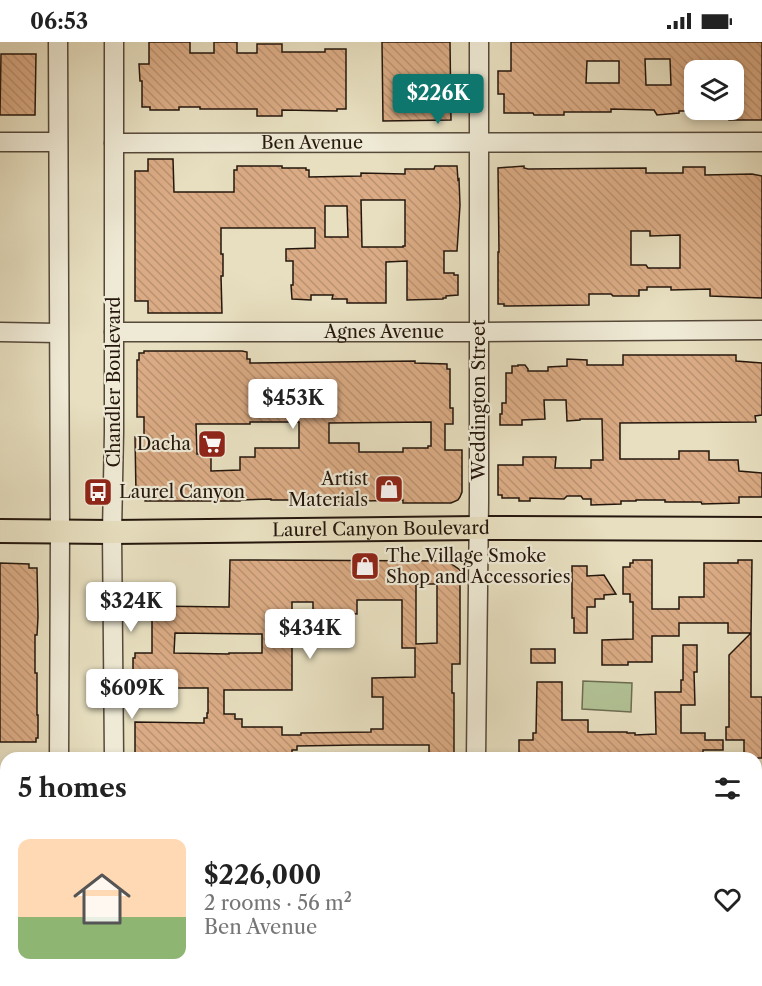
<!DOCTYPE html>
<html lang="en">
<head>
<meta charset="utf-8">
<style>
	:root { --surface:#fff; --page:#f6f6f6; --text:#222; --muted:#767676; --line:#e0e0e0; --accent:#0f766e }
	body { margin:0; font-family:"Libre Caslon Text",serif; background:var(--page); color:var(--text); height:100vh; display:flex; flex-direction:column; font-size:22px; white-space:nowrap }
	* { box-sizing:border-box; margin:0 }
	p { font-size:20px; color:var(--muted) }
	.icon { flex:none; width:33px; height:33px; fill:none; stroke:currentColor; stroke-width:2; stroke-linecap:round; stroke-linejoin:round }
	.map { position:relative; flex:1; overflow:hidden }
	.side { position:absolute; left:0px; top:710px; width:762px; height:236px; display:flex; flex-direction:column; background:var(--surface); border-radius:18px 18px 0 0; box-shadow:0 3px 9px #0003 }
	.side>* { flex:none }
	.tools { position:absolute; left:684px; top:18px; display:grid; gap:12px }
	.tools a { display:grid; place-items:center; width:60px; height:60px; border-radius:12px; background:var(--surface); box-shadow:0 3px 9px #0003; font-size:30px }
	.price { position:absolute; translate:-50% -51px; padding:0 14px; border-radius:6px; background:#fff; color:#222; font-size:20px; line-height:39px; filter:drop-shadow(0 2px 3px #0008) }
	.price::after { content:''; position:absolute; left:50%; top:36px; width:18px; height:14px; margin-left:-9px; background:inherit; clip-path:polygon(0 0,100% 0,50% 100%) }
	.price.selected { background:var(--accent); color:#fff }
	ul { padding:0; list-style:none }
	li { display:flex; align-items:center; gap:18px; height:150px; padding:0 18px }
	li+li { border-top:2px solid var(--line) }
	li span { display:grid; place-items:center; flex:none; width:168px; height:120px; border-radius:12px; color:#555 }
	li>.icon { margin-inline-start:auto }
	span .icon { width:72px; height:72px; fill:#fffc; stroke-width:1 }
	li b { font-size:26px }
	h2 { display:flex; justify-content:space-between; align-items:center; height:72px; padding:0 18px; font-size:26px }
	.status { display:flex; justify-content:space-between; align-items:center; height:42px; padding:0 30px; background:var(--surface); direction:ltr }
	.status svg { height:16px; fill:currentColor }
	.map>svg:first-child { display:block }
	.pitch { fill:#b2c295; stroke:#6c6c51; stroke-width:1.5 }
	.building { fill:url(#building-back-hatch); stroke:#25170d; stroke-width:1.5; fill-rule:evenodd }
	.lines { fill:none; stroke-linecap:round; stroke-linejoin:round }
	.minor-casing { stroke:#56493a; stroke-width:21 }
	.major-casing { stroke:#25170d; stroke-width:26 }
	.minor { stroke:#efead6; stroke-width:18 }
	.major { stroke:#e7dfc0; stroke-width:22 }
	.labels { text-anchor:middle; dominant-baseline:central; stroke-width:4.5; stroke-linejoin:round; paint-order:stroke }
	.street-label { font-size:18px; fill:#25170d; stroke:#efead6 }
	.poi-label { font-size:18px; fill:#25170d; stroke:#efead6; text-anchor:end }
</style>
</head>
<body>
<div class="status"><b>06:53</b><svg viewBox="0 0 49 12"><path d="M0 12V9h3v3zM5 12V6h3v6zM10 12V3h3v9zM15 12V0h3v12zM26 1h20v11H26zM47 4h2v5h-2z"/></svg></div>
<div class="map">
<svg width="762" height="944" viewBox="0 0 762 944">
	<defs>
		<pattern id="building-back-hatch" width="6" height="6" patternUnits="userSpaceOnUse" patternTransform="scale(1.5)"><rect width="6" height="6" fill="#daab84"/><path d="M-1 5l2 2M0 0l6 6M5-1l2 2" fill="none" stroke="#bb9271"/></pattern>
	</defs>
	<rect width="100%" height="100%" fill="#e7dfc0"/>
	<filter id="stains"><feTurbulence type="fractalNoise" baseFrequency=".00333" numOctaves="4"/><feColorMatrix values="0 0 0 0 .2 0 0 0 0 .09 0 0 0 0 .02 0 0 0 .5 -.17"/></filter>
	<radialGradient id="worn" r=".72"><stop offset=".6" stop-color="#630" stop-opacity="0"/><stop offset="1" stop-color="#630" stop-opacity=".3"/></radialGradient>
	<!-- pitch -->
	<path class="pitch" d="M583 639 632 641 631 670 582 667Z"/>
	<!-- building -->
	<path class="building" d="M149 0H190V11H214V0H237V11H257V2H282V10H325V7H346V67H337V69L282 68V74H257V67H200V65H179V68H150V65H142V39H140L139 22H149Z
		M382 0H450L451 78 383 79Z
		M511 0H762V78H729V68H734V28H694V69H679V71L657 73 654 68 611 67V70H564V73H534L533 71H504V52H498V29H511ZM645 17H670L671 43H646ZM587 19H619V41H586Z
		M1 12H36L35 73H0Z
		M148 117H173L174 150H234V128H237V124H282V126H306V128H309V135L361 134V131L405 132V127H434L435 124H457L458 138 459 137 460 163 457 209H444V231H454V233H458V253L446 254V256H443V257L407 258V219L386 220V261H347V257H332L333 253H311V258L292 257 291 243H293V219H286V207L315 206V186H221V212H223V234H221L222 271H148V259H135V129H148ZM361 158H405V204H403V205H362ZM325 164H347L348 195H325Z
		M524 124V126L528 127 646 126V131H683V125H705V133L752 132 762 134V256L710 254V247L671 248V245H647V248H639V254H613L611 252H589V263L504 264V262H498V210H499L498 126ZM631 189H650V194L680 193V226H648L646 223H631Z
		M144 309H242L247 310V317H250V321L415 319V321L447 322V327H450V366H453V382H445V408H462V450L460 455 458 458 451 461H403V458L327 460V458H271V457L240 458V459H145V451H136L135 395H144V375H137V318H139V311H144ZM250 380H299V406H255V415H240V428L211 429V412H197L196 382H250ZM431 380V404H428V406H403V410H359V401H329V381Z
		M623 313H736V319L762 321V373L755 374 756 380 620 381V417H679V409H709V418H738L739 429 762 431V455H739V461L702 462 701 460H665V458H636V459H621V462L591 463V457H583L581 454H567L564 457 530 456V459H519V456H502V453H498V423H523V415H556L555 426H591V418H603L602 377H580V378L567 379 566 358H544L545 377 522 378V383H500V372H502V361H506V331H512V324H518V323H525L528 327V329H548V325L567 324V317L587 318V323H623Z
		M230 518 447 519 460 528V622H452V651H454V716H429V703H358L297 704V708H292V716H135V680L204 681V676H207V671H208V646H133V616H135V611H152V564L229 565ZM416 542H437V601L416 602ZM357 558H402V606H415V635L372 636V655H383V687H371V690L301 691V693H282V685H242V677H235V672H224V648H292V560H313V574H338V571L357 572ZM175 591 262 592V611H229V612L174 611Z
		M633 518H652V567H679V555H704V521H738V518H752L751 591H728V581H679V594H652V620H628V623H602V598L633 597V560H630V552H623V525H630V521H633Z
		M0 521 29 522V526H37L38 575 37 593H35V631H37V673H38V696H36V700H0Z
		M572 524H587V534L604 533 616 552 604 553V557H595V565H587V591H574V576H572Z
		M751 591V655H762V716H744V698H726V685H729V613Z
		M683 603H697V630H694L695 663H681V691H705V698H723V708H703V716H519V698H533V691H536L537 640H562V678H588V690H627V691H635V693L656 692 655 650H681V638H683Z
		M531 607H555V621H531Z"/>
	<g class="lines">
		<!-- minor casing -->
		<g class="minor-casing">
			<g id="minor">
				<path d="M58 0 60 489 59 716"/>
				<path d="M114 0V390L112 490 114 716"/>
				<path d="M0 100H58"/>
				<path id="s1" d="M114 101 762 100"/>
				<path d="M0 290 58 291"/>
				<path id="s2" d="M114 290H479L762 288"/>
				<path d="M476 716 479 460V0"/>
				<path d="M0 796H6"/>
				<path d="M756 802 762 804"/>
				<path d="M60 939V944"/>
				<path d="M115 939V944"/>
			</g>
		</g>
		<!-- major casing -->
		<g class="major-casing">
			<g id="major">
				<path id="s3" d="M0 489 112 490 478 486 762 487"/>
			</g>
		</g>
		<!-- minor -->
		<use href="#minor" class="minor"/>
		<!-- major -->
		<use href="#major" class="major"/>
	</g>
	<!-- icons -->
	<defs>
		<g id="supermarket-square" transform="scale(1.5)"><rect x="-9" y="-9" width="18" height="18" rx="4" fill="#8f2418" stroke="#efead6"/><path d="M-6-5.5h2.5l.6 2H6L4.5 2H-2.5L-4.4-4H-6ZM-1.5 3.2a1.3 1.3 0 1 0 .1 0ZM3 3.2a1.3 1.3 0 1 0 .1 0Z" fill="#fff"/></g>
		<g id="shop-square" transform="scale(1.5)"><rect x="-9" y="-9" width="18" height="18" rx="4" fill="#8f2418" stroke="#efead6"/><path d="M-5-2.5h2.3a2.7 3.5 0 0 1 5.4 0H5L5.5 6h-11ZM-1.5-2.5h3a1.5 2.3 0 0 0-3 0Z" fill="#fff"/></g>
		<g id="bus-square" transform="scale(1.5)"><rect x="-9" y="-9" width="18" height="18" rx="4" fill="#8f2418" stroke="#efead6"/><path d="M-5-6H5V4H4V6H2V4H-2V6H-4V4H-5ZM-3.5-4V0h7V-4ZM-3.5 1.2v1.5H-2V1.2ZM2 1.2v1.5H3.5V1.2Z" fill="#fff"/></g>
	</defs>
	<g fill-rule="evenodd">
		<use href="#supermarket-square" x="212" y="402"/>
		<use href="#shop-square" x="389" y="447"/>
		<use href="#bus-square" x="98" y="450"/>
		<use href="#shop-square" x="365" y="524"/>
	</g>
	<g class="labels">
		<!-- street labels -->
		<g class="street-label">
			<text stroke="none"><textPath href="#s1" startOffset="198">Ben Avenue</textPath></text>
			<text stroke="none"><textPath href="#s2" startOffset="270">Agnes Avenue</textPath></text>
			<text transform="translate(114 340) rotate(-90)">Chandler Boulevard</text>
			<text transform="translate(479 358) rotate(-90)">Weddington Street</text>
			<text stroke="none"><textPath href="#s3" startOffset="381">Laurel Canyon Boulevard</textPath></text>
		</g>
		<!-- poi labels -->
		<g class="poi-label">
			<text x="191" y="402">Dacha</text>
			<text x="368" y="437">Artist<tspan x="368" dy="21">Materials</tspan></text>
			<text x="119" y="450" text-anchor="start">Laurel Canyon</text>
			<text x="386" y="514" text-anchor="start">The Village Smoke<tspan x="386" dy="21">Shop and Accessories</tspan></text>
		</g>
	</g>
	<rect width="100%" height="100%" filter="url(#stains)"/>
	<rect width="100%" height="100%" fill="url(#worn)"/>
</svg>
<div class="tools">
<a><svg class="icon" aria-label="layers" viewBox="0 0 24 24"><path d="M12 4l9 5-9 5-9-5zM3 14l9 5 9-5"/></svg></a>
</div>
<b class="price selected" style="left:438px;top:83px">$226K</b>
<b class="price" style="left:293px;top:388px">$453K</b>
<b class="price" style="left:131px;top:591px">$324K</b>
<b class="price" style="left:310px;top:618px">$434K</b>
<b class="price" style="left:132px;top:678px">$609K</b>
<section class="side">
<h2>5 homes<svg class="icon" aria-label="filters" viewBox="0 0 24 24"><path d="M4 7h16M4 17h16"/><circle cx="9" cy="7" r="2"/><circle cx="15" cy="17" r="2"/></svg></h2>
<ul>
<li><span style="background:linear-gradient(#ffd9b3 65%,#8fb573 0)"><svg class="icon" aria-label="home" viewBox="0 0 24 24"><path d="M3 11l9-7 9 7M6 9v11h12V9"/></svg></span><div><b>$226,000</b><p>2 rooms · 56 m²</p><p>Ben Avenue</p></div><svg class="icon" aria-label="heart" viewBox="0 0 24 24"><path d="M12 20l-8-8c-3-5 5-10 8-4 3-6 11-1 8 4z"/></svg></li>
</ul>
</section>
</div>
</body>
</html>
